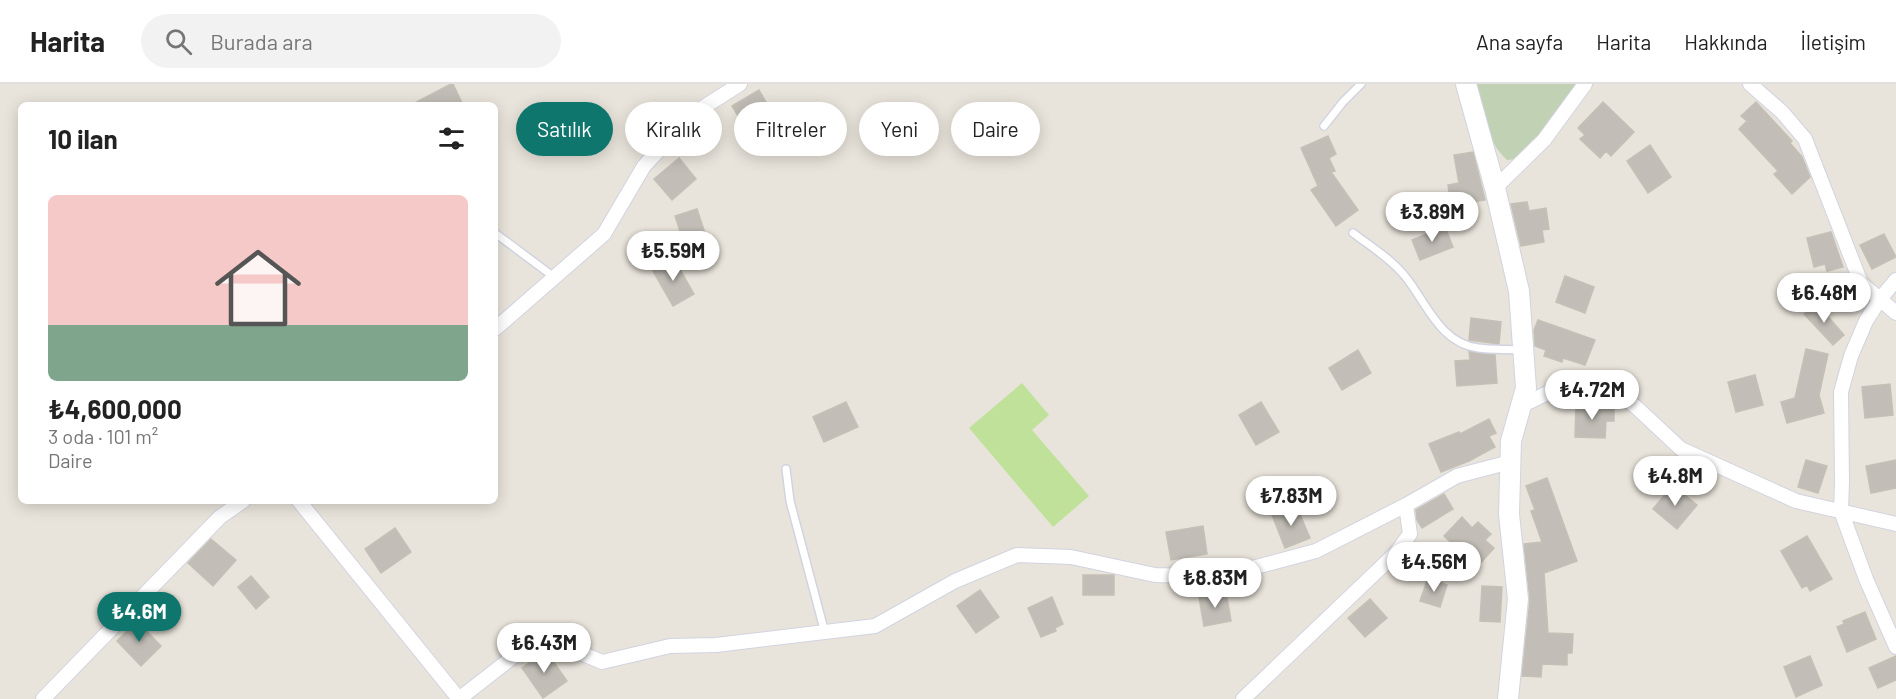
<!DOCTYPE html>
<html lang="tr">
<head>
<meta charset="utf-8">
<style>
	:root { --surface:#fff; --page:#f2f2f2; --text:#222; --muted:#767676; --line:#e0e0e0; --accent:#0f766e }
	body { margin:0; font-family:Barlow,sans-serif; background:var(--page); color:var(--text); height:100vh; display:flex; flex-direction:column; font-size:22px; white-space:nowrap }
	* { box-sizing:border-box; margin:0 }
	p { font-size:20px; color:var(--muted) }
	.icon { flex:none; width:33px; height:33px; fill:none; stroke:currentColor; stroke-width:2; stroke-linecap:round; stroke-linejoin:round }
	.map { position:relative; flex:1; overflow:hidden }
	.panel { position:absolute; left:18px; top:18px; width:480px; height:402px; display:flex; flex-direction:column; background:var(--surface); border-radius:9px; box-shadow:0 3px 15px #0003 }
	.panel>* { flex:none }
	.top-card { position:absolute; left:516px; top:18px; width:570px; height:54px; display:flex; gap:12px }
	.price { position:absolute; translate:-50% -51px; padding:0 14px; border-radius:21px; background:#fff; color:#222; font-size:20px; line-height:39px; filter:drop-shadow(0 2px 3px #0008) }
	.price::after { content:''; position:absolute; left:50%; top:36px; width:18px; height:14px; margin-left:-9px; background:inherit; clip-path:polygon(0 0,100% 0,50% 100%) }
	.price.on { background:var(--accent); color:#fff }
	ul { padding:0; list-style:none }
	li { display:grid; align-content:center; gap:12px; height:318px; padding:0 30px }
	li+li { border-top:2px solid var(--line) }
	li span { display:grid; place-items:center; height:186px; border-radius:9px; color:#555 }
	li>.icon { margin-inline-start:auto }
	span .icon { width:108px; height:108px; fill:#fffc; stroke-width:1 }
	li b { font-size:26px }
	h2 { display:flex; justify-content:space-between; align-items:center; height:72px; padding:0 30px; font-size:26px }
	.pill { padding:0 21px; border-radius:27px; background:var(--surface); box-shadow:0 3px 15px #0003; font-size:21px; line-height:54px }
	.pill.on { background:var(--accent); color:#fff }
	header { display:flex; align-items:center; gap:36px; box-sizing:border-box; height:84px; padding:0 30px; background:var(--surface); border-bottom:2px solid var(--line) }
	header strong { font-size:28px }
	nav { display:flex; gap:33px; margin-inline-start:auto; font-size:21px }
	.search { width:420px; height:54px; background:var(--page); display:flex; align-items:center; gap:15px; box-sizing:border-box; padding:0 21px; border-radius:33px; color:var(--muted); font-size:22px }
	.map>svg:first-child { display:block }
	.cemetery { fill:#c1d1b4 }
	.pitch { fill:#bfe199 }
	.building { fill:#c2beb7; stroke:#c4c0b5; stroke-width:1.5 }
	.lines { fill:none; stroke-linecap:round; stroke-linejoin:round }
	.lane-casing { stroke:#d1d3e0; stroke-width:10 }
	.street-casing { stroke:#d1d3e0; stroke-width:16 }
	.secondary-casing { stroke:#d1d3e0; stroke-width:22 }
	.lane { stroke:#fff; stroke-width:7 }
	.street { stroke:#fff; stroke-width:14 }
	.secondary { stroke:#fff; stroke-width:20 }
</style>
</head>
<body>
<header>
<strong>Harita</strong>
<div class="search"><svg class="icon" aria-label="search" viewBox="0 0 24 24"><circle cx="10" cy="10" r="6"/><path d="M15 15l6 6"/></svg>Burada ara</div>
<nav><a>Ana sayfa</a><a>Harita</a><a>Hakkında</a><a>İletişim</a></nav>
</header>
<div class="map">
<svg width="1896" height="615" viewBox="0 0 1896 615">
	<rect width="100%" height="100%" fill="#e9e4db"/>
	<!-- cemetery -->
	<path class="cemetery" d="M1476 0H1576L1547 43 1517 75 1507 76C1486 57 1482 26 1476 0Z"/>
	<!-- pitch -->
	<path class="pitch" d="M1022 299 1049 331 1032 346 1089 412 1053 443 969 344Z"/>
	<!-- building -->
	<path class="building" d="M453 0 463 21H411L451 0Z
		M759 6 775 34 749 50 732 22Z
		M1603 18 1634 48 1611 72 1606 67 1600 74 1580 55 1585 51 1578 44Z
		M1756 18 1792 57 1790 59 1802 73 1810 93 1792 110 1774 90 1778 87 1739 45 1747 37 1741 32Z
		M1328 52 1336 70 1329 74 1335 87 1331 88 1358 126 1336 142 1311 106 1318 102 1301 64Z
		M1650 61 1671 93 1648 109 1627 77Z
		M1473 68 1485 116 1451 122 1448 101 1459 99 1454 71Z
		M679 74 696 95 672 116 654 95Z
		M1527 118 1529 127 1546 124 1549 145 1542 146 1544 158 1521 162 1511 120Z
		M697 125 708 158 686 165 675 132Z
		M1445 143 1453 163 1420 176 1412 156Z
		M1831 148 1843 183 1827 187 1825 180 1814 183 1807 154Z
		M1884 150 1896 173 1872 185 1860 161Z
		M674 175 694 210 673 222 653 187Z
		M1565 192 1594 203 1585 229 1556 218Z
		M1816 219 1844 251 1833 261 1804 230Z
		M1471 234 1501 238 1499 260 1469 256Z
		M1538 236 1595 256 1585 281 1563 274 1562 278 1544 272 1546 266 1535 262 1534 246Z
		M1806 265 1828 270 1819 311 1824 329 1787 339 1781 318 1795 314Z
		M1358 266 1371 289 1342 306 1329 284Z
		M1469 267 1495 271 1497 299 1457 302 1455 277 1470 276Z
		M1755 291 1763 321 1736 328 1728 298Z
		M1890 300 1893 331 1865 334 1862 303Z
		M846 318 858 343 824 358 813 333Z
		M1261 318 1279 348 1256 361 1239 331Z
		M1576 321H1597V323L1614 324V337H1606L1605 354 1575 353Z
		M1489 335 1496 349 1489 352 1495 363 1469 377 1441 388 1429 360 1459 348 1460 350Z
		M1806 376 1827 382 1818 409 1798 403Z
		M1896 376V404L1871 409 1866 382Z
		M1547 394 1577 477 1544 489 1548 549 1573 550 1572 569H1567V581L1542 580 1541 593 1522 592 1530 516 1524 460 1542 458 1531 427 1535 426 1526 402Z
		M1673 401 1697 421 1677 445 1653 425Z
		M1444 410 1453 425 1422 444 1417 436 1416 426Z
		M1296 421 1310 454 1285 464 1272 431Z
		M1462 433 1472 444 1478 438 1491 450 1485 456 1494 464 1477 483 1444 452Z
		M1203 442 1207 470 1171 476 1166 448Z
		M395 444 411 468 381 489 365 465Z
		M1807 452 1832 495 1810 507 1807 501 1802 504 1781 467Z
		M211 455 236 476 213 502 188 479Z
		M1414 460 1434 475 1419 497 1396 481Z
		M1083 491H1114V511H1083Z
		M251 492 269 513 256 525 238 503Z
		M1428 494 1447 501 1440 523 1420 517Z
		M1482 502 1502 503 1500 538 1480 537Z
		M980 506 999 533 976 549 957 522Z
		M1226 508 1231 537 1204 542 1199 513Z
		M1052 513 1063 540 1055 544 1056 547 1041 553 1028 524Z
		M1370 515 1387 534 1365 553 1348 534Z
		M1865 528 1876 555 1847 568 1837 543 1844 540 1843 537Z
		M137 537 161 562 141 582 117 557Z
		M546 567 567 597 543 614 522 584Z
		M1810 572 1822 601 1796 613 1784 583Z
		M1896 572V596L1878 604 1869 584Z"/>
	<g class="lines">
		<!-- lane casing -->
		<g class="lane-casing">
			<path id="lane" d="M1324 42 1343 18 1361 0
				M495 149 554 193
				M1353 149C1370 162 1390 174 1404 191 1426 217 1439 259 1478 264 1492 266 1506 265 1520 266
				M786 385 790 417 825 549"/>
		</g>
		<!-- street casing -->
		<g class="street-casing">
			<path id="street" d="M1750 0 1782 28 1805 55 1861 199 1896 229
				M1495 104 1544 56 1585 0
				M1896 196 1880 215 1866 237 1851 272 1841 308 1842 398 1841 427 1866 495 1896 563
				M495 245 604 150 644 82 693 30 740 0
				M1521 322 1568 299 1610 301 1636 323 1681 365 1796 417 1896 440
				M299 417 459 615
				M43 615 220 433 243 417
				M459 615 533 557 554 555 574 566 602 578 670 562 716 561 875 542 955 497 1017 471 1071 473 1155 491 1218 493 1316 467 1406 421 1457 392 1510 378
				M1243 615 1396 469 1410 450 1406 421"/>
		</g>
		<!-- secondary casing -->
		<g class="secondary-casing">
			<path id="secondary" d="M1466 0 1495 104 1519 207 1526 304 1511 357 1509 430 1518 515 1508 615"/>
		</g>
		<!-- lane -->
		<use href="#lane" class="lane"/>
		<!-- street -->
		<use href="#street" class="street"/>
		<!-- secondary -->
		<use href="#secondary" class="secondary"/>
	</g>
</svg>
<b class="price" style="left:1432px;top:159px">₺3.89M</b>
<b class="price" style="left:673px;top:198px">₺5.59M</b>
<b class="price" style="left:1824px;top:240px">₺6.48M</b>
<b class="price" style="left:1592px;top:337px">₺4.72M</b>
<b class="price" style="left:1675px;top:423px">₺4.8M</b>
<b class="price" style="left:1291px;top:443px">₺7.83M</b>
<b class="price" style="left:1434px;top:509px">₺4.56M</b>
<b class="price" style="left:1215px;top:525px">₺8.83M</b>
<b class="price on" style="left:139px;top:559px">₺4.6M</b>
<b class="price" style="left:544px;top:590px">₺6.43M</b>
<div class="top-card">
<a class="pill on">Satılık</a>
<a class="pill">Kiralık</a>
<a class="pill">Filtreler</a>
<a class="pill">Yeni</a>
<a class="pill">Daire</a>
</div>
<section class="panel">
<h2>10 ilan<svg class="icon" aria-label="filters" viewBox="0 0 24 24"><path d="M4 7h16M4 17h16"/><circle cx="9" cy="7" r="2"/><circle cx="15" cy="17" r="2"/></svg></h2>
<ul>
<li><span style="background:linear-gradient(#f6c9c9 70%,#7fa58c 0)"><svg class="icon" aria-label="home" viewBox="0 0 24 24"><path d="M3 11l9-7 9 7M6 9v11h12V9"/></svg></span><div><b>₺4,600,000</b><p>3 oda · 101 m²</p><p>Daire</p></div></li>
</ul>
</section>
</div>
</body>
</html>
